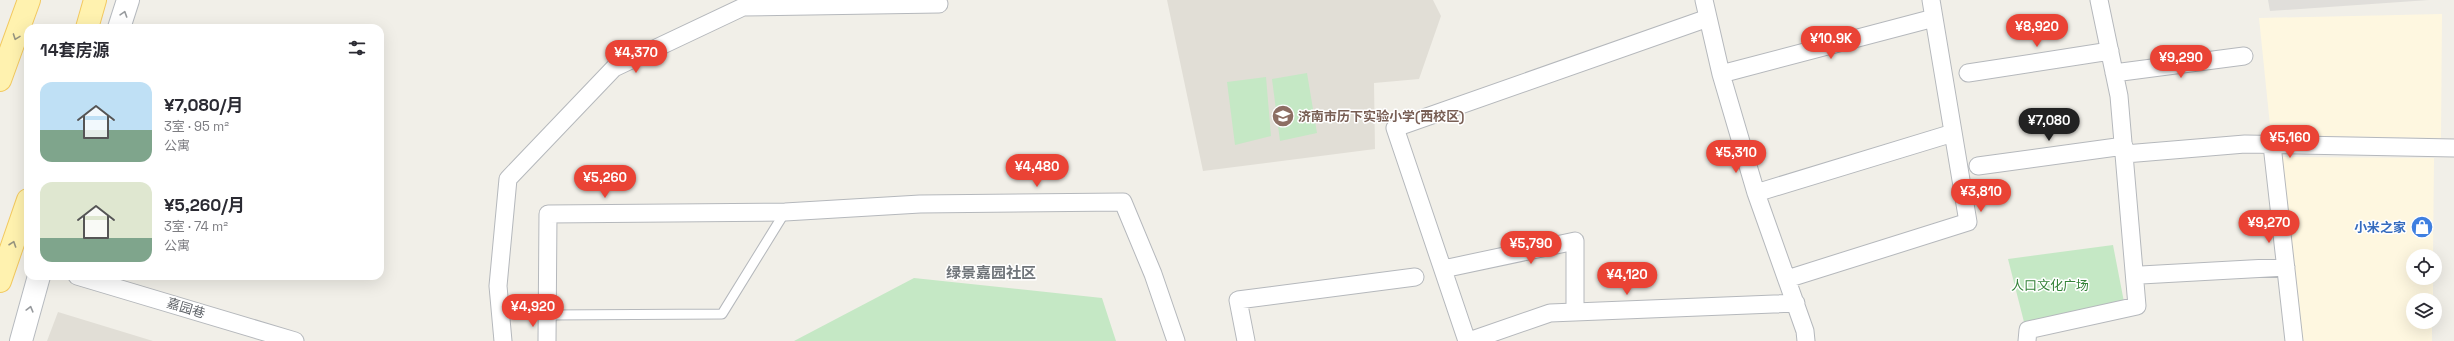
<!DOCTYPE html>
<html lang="zh">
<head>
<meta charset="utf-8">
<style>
	:root { --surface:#fff; --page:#f2f2f3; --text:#2b2b33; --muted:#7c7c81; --accent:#ea4335 }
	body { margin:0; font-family:"Space Grotesk","Noto Sans SC",sans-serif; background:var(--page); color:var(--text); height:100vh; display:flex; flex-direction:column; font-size:15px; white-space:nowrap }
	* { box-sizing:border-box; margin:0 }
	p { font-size:13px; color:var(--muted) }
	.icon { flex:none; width:22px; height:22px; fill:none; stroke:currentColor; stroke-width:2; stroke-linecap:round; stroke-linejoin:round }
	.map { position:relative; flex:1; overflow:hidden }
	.sheet { position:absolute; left:24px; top:24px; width:360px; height:256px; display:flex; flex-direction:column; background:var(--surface); border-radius:12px; box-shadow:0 4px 16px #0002 }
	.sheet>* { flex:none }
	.buttons { position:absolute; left:2406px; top:249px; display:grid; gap:8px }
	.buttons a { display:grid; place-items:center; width:36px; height:36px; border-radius:50%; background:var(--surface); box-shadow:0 4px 16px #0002; font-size:20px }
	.price { position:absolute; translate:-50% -34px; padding:0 9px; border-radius:14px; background:var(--accent); color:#fff; font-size:13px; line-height:26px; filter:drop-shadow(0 1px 2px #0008) }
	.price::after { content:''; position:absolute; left:50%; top:24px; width:12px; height:9px; margin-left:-6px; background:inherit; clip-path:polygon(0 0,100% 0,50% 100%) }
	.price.active { background:#222; color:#fff }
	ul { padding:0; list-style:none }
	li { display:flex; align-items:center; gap:12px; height:100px; padding:0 16px }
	li span { display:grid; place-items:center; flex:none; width:112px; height:80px; border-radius:12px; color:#555 }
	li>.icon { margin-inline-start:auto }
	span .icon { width:48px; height:48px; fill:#fffc; stroke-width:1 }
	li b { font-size:17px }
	h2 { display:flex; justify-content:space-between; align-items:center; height:48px; padding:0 16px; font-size:17px }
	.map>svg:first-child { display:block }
	.commercial { fill:#fef7e0 }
	.industrial { fill:#e0deda }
	.education { fill:#e1ded6 }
	.green { fill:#c5e8c5 }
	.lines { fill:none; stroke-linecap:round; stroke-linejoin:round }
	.lane-casing { stroke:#b5b8bc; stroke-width:11 }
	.street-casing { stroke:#b5b8bc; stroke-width:19 }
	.secondary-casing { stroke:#b6babf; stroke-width:24 }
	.primary-casing { stroke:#f2c960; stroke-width:24 }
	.lane { stroke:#fff; stroke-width:9 }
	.street { stroke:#fff; stroke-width:17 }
	.secondary { stroke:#fff; stroke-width:22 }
	.primary { stroke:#fff2af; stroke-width:22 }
	.oneway { stroke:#979a9d }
	.oneway2 { stroke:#979581 }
	.labels { text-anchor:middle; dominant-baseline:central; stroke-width:3; stroke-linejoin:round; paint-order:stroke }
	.education-label { font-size:13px; font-weight:bold; fill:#785e54; stroke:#fff; text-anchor:start }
	.shop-label { font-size:13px; font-weight:bold; fill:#366cbe; stroke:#fff; text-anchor:end }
	.park-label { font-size:13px; fill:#348238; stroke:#fff }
	.street-label { font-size:13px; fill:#5f6368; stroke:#fff }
	.quarter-label { font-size:15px; font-weight:bold; fill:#70757a; stroke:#fff }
</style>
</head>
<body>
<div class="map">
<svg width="2454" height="341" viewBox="0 0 2454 341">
	<rect width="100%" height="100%" fill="#f1efe8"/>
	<!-- commercial -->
	<path class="commercial" d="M2442 14 2441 138 2271 135 2259 18Z
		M2273 157 2434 158 2433 256H2413V278H2433V300H2413V322H2432V341H2291Z"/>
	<!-- industrial -->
	<path class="industrial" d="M2268 0H2429L2270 11Z"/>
	<!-- education -->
	<path class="education" d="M1167 0H1433L1441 16 1419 79 1374 83 1375 149 1203 171Z
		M58 312 153 341H47Z"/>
	<!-- green -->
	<path class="green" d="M1307 73 1317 133 1280 141 1272 79Z
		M1266 77 1271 136 1235 145 1227 82Z
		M2113 245 2124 302 2024 322 2008 259Z
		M914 278 1102 298 1116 341H794Z"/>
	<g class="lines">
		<!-- lane casing -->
		<g class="lane-casing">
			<path id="lane" d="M548 315 722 314 785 212"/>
		</g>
		<!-- street casing -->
		<g class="street-casing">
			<path id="street" d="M1704 0 1721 74 1756 193 1805 331 1806 341
				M1968 73 2110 51
				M2114 73 2244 56
				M1721 74 1934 18
				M2272 145 2294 341
				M2125 154 2245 144 2454 148
				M1978 166 2124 146
				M1756 193 1953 133
				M1448 268 1575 241V312
				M2141 275 2286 267
				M77 276 295 341
				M1787 279 1968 222 1931 0
				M503 341 498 286 508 179 614 68 743 7 939 4
				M547 341 548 214 785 212 920 204 1123 202 1153 274 1176 341
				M1246 341 1238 300 1415 277
				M1467 341 1395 128 1708 18
				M1469 341 1550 313 1796 303
				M2027 341 2028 330 2137 306 2119 96 2099 0"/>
		</g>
		<!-- secondary casing -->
		<g class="secondary-casing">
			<path id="secondary" d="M119 28 128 0
				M21 341 39 276"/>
		</g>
		<!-- primary casing -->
		<g class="primary-casing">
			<path id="primary" d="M87 28 95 0
				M0 80 29 0
				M0 281 28 200"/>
		</g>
		<!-- lane -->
		<use href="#lane" class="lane"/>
		<!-- street -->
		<use href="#street" class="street"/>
		<!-- secondary -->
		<use href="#secondary" class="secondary"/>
		<!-- primary -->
		<use href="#primary" class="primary"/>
	</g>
	<!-- one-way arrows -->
	<defs><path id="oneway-chevron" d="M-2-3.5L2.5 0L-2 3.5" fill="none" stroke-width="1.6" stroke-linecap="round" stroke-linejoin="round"/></defs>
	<g class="oneway">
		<use href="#oneway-chevron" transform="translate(124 14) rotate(-72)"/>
		<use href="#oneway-chevron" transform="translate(30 309) rotate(-75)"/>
	</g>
	<g class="oneway2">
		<use href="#oneway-chevron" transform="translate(16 37) rotate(110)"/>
		<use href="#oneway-chevron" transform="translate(13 244) rotate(-71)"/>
	</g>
	<!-- icons -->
	<defs>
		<g id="school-disc" transform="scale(1.15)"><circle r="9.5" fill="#8d6e63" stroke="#fff"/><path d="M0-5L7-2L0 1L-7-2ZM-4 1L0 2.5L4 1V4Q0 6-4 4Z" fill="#fff"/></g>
		<g id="shop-disc" transform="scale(1.15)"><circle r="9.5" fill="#3f7fe0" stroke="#fff"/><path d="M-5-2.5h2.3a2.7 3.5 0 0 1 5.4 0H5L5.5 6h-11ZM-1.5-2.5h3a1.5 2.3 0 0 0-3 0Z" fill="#fff"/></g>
	</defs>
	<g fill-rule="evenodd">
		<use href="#school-disc" x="1283" y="116"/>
		<use href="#shop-disc" x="2422" y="227"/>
	</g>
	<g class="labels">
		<!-- education labels -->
		<g class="education-label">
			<text x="1298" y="116">济南市历下实验小学(西校区)</text>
		</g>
		<!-- shop labels -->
		<g class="shop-label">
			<text x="2406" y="227">小米之家</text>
		</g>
		<!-- park labels -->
		<g class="park-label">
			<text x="2050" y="285">人口文化广场</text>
		</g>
		<!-- street labels -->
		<g class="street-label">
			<text transform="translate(186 308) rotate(17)">嘉园巷</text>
		</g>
		<!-- quarter labels -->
		<g class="quarter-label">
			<text x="991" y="272">绿景嘉园社区</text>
		</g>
	</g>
</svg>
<div class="buttons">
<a><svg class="icon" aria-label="locate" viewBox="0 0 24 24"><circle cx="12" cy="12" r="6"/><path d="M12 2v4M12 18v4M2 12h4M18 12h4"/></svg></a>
<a><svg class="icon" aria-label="layers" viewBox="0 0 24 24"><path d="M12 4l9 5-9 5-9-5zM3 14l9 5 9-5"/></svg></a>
</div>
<b class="price" style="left:2037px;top:48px">¥8,920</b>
<b class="price" style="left:1831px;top:60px">¥10.9K</b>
<b class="price" style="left:636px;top:74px">¥4,370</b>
<b class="price" style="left:2181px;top:79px">¥9,290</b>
<b class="price active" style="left:2049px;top:142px">¥7,080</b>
<b class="price" style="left:2290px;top:159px">¥5,160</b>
<b class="price" style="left:1736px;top:174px">¥5,310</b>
<b class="price" style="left:1037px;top:188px">¥4,480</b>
<b class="price" style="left:605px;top:199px">¥5,260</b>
<b class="price" style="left:1981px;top:213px">¥3,810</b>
<b class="price" style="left:2269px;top:244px">¥9,270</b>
<b class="price" style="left:1531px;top:265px">¥5,790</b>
<b class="price" style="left:1627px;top:296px">¥4,120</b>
<b class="price" style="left:533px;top:328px">¥4,920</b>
<section class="sheet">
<h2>14套房源<svg class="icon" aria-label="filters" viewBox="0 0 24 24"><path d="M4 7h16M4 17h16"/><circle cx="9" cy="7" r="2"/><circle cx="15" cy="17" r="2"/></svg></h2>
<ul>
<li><span style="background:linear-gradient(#bfe0f5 60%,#7fa58c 0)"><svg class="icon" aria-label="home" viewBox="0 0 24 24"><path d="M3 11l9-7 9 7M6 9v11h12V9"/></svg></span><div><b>¥7,080/月</b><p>3室 · 95 m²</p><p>公寓</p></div></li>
<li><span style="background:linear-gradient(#dfe7d0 70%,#7fa58c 0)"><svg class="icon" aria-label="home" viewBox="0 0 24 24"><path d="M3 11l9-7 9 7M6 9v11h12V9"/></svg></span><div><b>¥5,260/月</b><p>3室 · 74 m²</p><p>公寓</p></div></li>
</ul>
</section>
</div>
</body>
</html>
